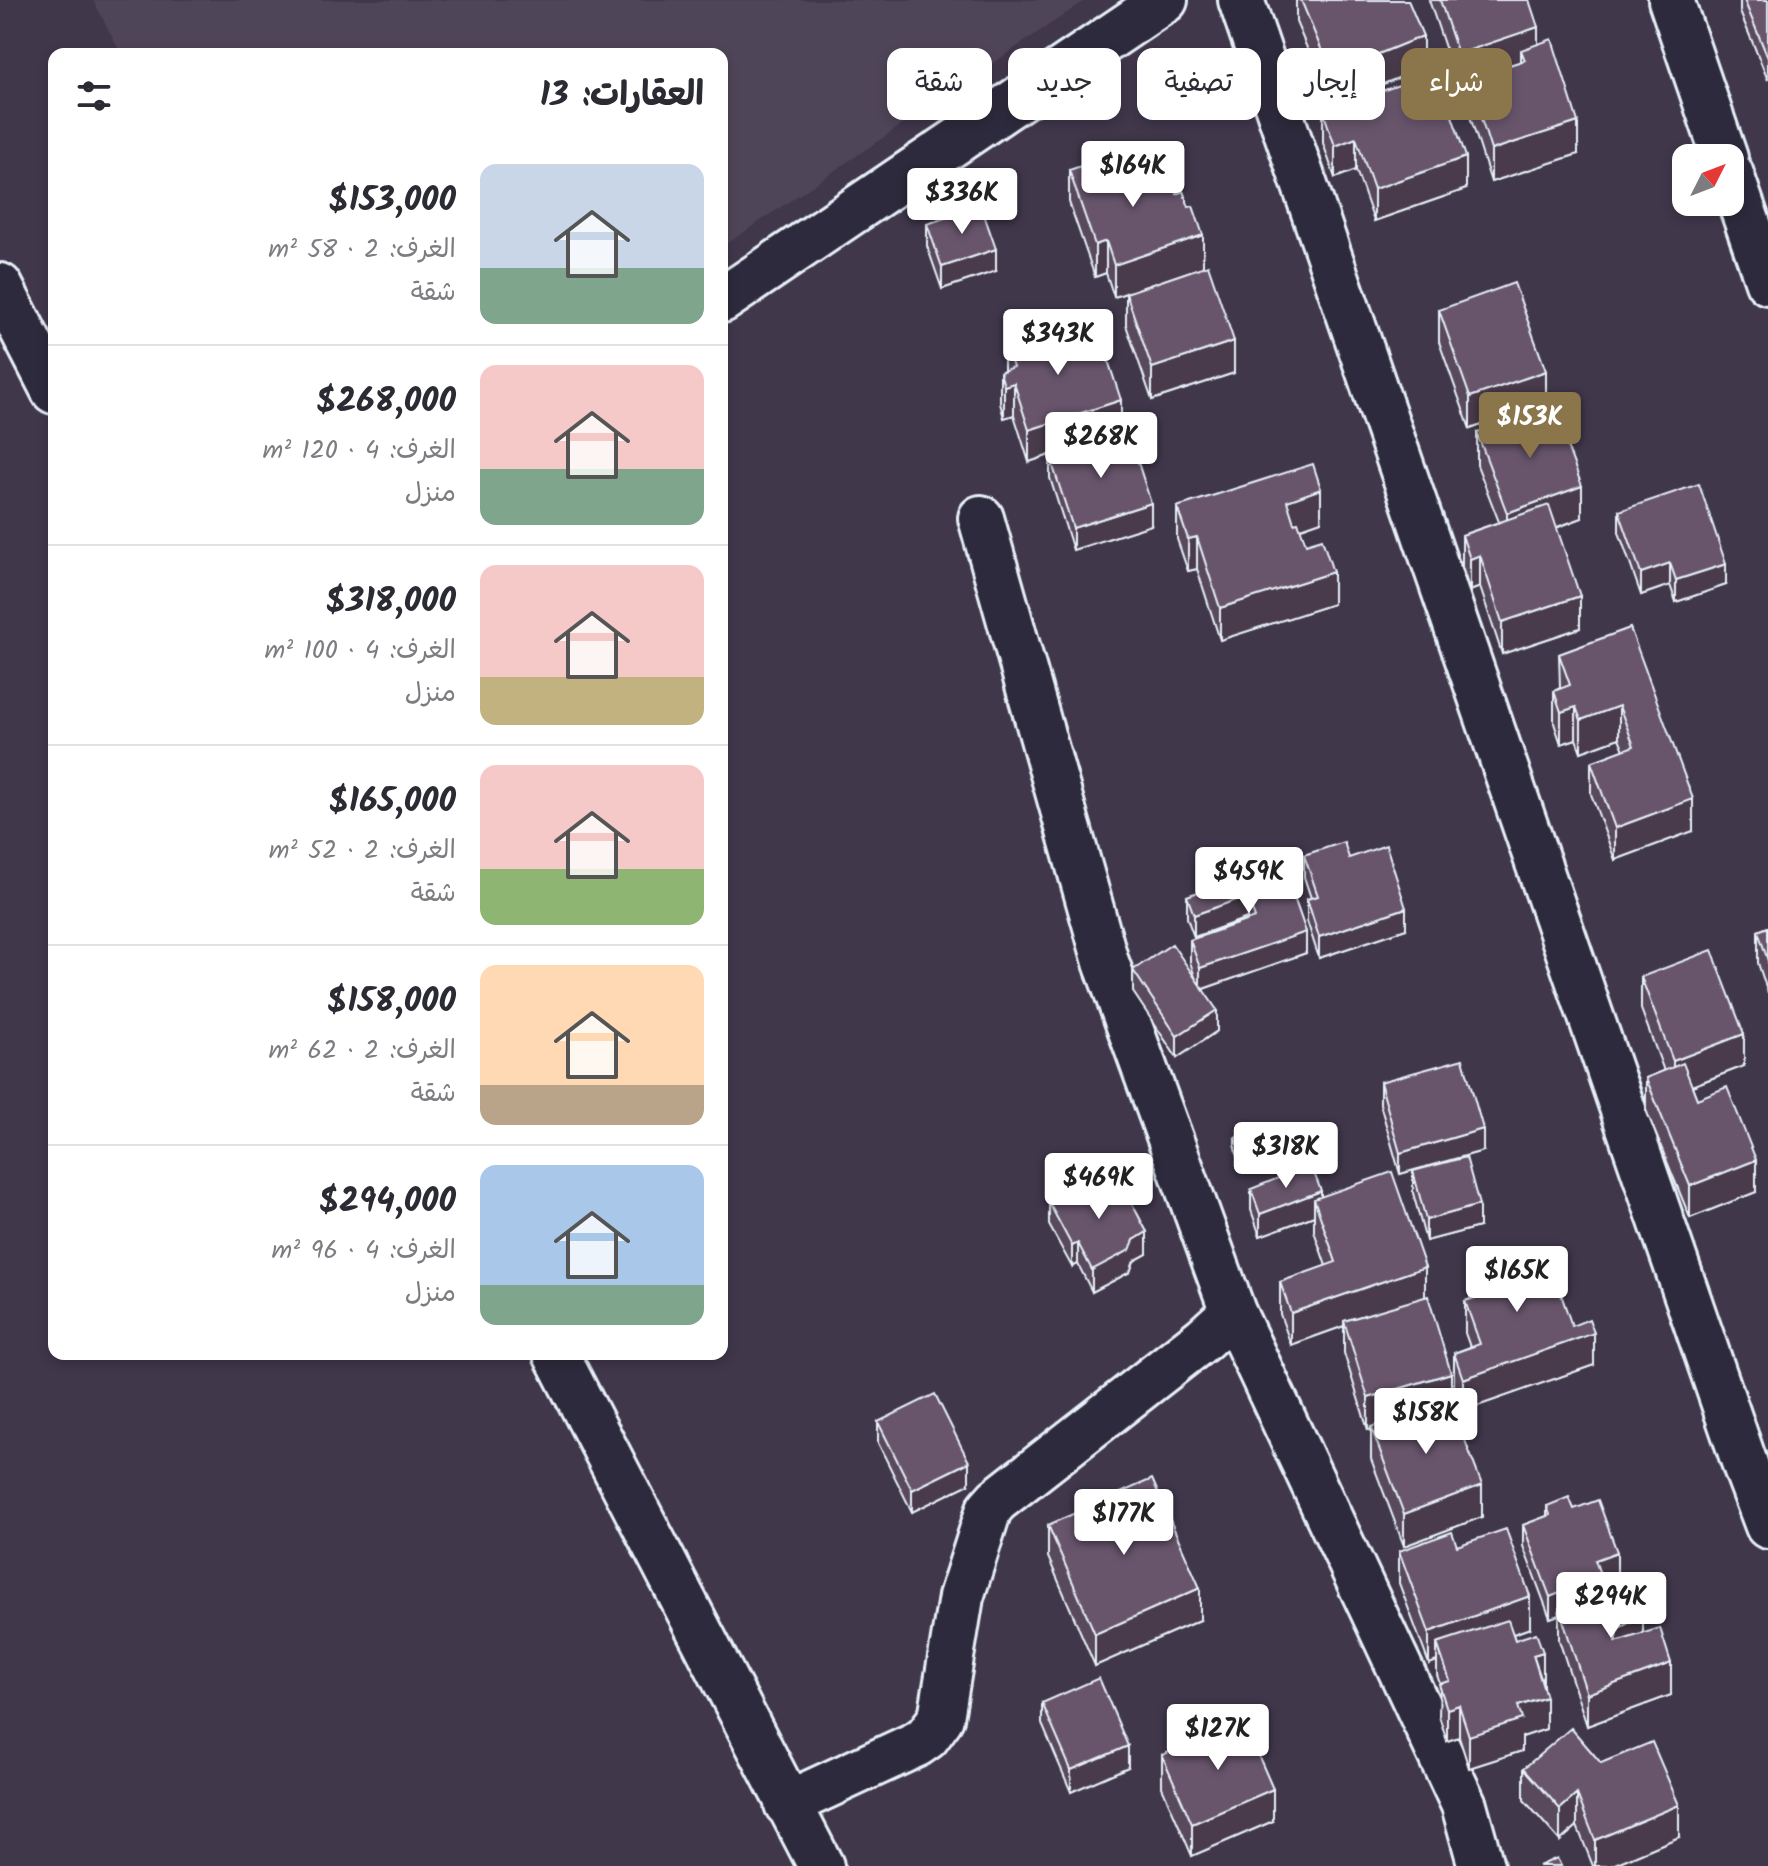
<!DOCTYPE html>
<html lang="ar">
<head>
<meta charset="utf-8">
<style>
	:root { --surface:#fff; --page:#f2f2f3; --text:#2b2b33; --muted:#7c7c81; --line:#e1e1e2; --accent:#8a764a }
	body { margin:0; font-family:Kalam,"Playpen Sans Arabic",sans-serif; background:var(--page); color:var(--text); direction:rtl; height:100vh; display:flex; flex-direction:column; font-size:30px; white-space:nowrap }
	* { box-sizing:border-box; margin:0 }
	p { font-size:26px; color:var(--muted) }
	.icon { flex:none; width:44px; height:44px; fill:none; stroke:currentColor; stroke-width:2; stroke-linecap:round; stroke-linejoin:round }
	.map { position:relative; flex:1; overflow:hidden; direction:ltr }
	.drawer { position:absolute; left:48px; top:48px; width:680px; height:1312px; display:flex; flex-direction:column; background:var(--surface); border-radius:16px; box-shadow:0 4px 12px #0003; direction:rtl }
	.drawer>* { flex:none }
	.top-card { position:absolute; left:752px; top:48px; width:760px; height:72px; direction:rtl; display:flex; gap:16px }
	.needle { width:52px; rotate:48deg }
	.controls { position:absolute; left:1672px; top:144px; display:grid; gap:16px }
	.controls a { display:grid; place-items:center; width:72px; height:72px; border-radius:16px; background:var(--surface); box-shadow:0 4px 12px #0003; font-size:40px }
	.price { position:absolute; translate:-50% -68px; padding:0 18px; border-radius:8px; background:#fff; color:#222; font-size:26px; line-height:52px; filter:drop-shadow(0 2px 4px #0008) }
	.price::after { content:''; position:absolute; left:50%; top:48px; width:24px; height:18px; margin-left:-12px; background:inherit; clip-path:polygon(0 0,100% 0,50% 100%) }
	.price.on { background:var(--accent); color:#fff }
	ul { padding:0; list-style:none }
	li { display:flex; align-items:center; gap:24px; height:200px; padding:0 24px }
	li+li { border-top:2px solid var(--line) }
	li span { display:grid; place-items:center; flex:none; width:224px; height:160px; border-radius:16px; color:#555 }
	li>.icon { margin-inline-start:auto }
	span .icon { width:96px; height:96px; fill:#fffc; stroke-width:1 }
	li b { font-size:34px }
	h2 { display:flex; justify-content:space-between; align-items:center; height:96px; padding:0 24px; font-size:34px }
	.chip { padding:0 28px; border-radius:16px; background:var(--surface); box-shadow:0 4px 12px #0003; font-size:28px; line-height:72px }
	.chip.on { background:var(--accent); color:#fff }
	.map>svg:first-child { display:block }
	.built { fill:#4f4458 }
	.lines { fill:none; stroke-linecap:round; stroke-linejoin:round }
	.minor-casing { stroke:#e8f1f8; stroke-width:50 }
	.minor { stroke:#2f2a3d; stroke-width:44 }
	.wall { fill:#59485d; stroke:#e8f1f8; stroke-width:2 }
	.shaded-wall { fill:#483b4c; stroke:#e8f1f8; stroke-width:2 }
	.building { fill:#67546c; stroke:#e8f1f8; stroke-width:2 }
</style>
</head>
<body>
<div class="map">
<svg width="1768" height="1866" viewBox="0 0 1768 1866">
	<rect width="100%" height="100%" fill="#40374b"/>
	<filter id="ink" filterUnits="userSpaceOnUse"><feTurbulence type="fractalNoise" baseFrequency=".0125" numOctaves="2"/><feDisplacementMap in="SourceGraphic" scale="16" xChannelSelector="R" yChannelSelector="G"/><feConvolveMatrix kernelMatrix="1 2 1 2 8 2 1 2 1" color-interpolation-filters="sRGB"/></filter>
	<g filter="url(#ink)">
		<!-- built -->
		<path class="built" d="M93 0H1086L722 247V54H121Z"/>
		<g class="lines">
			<!-- minor casing -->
			<g class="minor-casing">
				<path id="minor" d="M1241 0 1748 1473 1768 1526
					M1671 0 1725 158
					M1730 172 1768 282
					M0 286 54 391
					M722 300 1165 0
					M981 518 1106 962 1233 1312 1464 1805 1481 1866
					M556 1354 821 1866
					M787 1804 917 1744 927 1737 941 1718 961 1597 989 1509 997 1500 1203 1339 1233 1312"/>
			</g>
			<!-- minor -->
			<use href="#minor" class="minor"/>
		</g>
		<!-- wall -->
		<path class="wall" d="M1296 0H1408L1423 68 1331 105 1296 22Z
			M1429 0H1529L1538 44 1578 154 1491 182 1468 110V83L1458 86Z
			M1740 0H1768V80L1740 12Z
			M1323 111 1466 189 1374 221 1356 170 1335 178 1323 143Z
			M1069 170 1177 194 1203 267 1234 373 1152 400 1126 325V293L1114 297 1106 273 1095 277 1069 202Z
			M927 224 996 271 942 289 927 246Z
			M1439 310 1546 403 1470 429 1439 342Z
			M1004 344 1078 357 1121 431 1029 462 1014 415 1004 418 1000 403V372L1004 370Z
			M1477 433 1582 518 1556 528 1580 628 1502 654 1480 587 1470 591 1462 567V535L1499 522 1477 465Z
			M1050 457 1151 525 1073 550 1050 478Z
			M1177 507 1321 521 1300 528 1306 544 1333 604 1220 640 1197 569 1188 571 1177 539Z
			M1619 511 1726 585 1676 602 1670 585 1641 595 1619 532Z
			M1630 628 1693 831 1615 860 1591 794V762L1624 750 1619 738 1581 752 1576 739 1561 744 1554 723V691L1560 688 1559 654Z
			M1304 855 1349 858 1406 929 1319 958 1307 921V899L1311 898 1304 877Z
			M1282 863 1306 953 1203 989 1217 1031 1177 1058 1133 992V970L1196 980 1190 962V940L1247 920V918L1194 937 1187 918V896Z
			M1768 927V993L1758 963V931Z
			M1641 977 1744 1066 1692 1086 1697 1099 1756 1192 1690 1218 1646 1110V1078L1664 1071 1641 1009Z
			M1380 1082 1483 1151 1400 1174 1380 1104Z
			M1235 1138 1271 1152V1163L1243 1167 1235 1149Z
			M1413 1171 1479 1227 1426 1241 1413 1193Z
			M1097 1188 1147 1254 1134 1261 1130 1272 1092 1292 1078 1264 1072 1267 1049 1225V1203Z
			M1251 1189 1321 1196 1425 1296 1451 1404 1482 1517 1404 1546 1371 1459V1429L1368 1430 1344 1353V1326L1291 1345 1280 1314V1282L1326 1266 1314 1231V1216L1260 1236 1251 1210Z
			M1470 1274 1572 1326 1594 1365 1463 1411 1454 1385V1353L1470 1347 1465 1333V1301L1470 1300Z
			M878 1422 969 1484 912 1512 878 1443Z
			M1547 1506 1574 1509 1617 1574 1601 1579V1595L1643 1634 1671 1695 1587 1726 1559 1640V1615L1550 1618 1523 1546V1525L1547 1516Z
			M1048 1525 1200 1620 1095 1666 1048 1557Z
			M1457 1546 1530 1628 1513 1634 1515 1640 1543 1684 1546 1729 1522 1737V1751L1469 1768 1459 1737 1447 1741 1439 1716 1440 1684 1437 1675V1661L1429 1664 1399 1583V1551Z
			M1042 1703 1128 1767 1071 1792 1042 1724Z
			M1162 1755 1273 1821 1192 1856 1162 1787Z
			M1601 1763 1679 1837 1610 1866H1593L1577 1826 1560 1841 1524 1800V1768Z"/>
		<!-- shaded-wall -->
		<path class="shaded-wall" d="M1538 27V59L1525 60 1521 50V65L1468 78V83L1458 86V54Z
			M1423 36V68L1331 105V73Z
			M1578 122V154L1491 182V150Z
			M1356 138V170L1335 178V146Z
			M1466 157V189L1374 221V189Z
			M1203 235V267L1114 297V265Z
			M1106 241V273L1095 277V245Z
			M996 249V271L942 289V267Z
			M1234 341V373L1152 400V368Z
			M1546 371V403L1470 429V397Z
			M1014 383V415L1004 418V386Z
			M1121 400V431L1029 462V430Z
			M1582 486V518L1507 545V513Z
			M1321 489V521L1287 533V501Z
			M1151 503V525L1073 550V528Z
			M1197 537V569L1188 571V539Z
			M1480 555V587L1470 591V559Z
			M1670 563V585L1641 595V573Z
			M1726 564V585L1676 602V580Z
			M1333 572V604L1220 640V608Z
			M1580 596V628L1502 654V622Z
			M1619 706V738L1581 752V720Z
			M1576 707V739L1561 744V712Z
			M1693 799V831L1615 860V828Z
			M1247 896V918L1194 937V915Z
			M1406 908V929L1319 958V937Z
			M1306 932V953L1200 990V968Z
			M1217 1010V1031L1177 1058V1036Z
			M1744 1034V1066L1673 1093V1061Z
			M1483 1129V1151L1400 1174V1153Z
			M1756 1160V1192L1690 1218V1186Z
			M1321 1191V1213L1314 1199V1216L1260 1236V1214Z
			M1479 1205V1227L1426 1241V1220Z
			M1147 1232V1254L1134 1261 1130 1272 1092 1292V1270L1134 1240Z
			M1078 1243V1264L1072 1267V1246Z
			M1425 1267V1298L1344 1321V1326L1291 1345V1313Z
			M1594 1333V1365L1463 1411V1379Z
			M1451 1373V1405L1368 1430V1398Z
			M969 1462V1484L912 1512V1490Z
			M1482 1485V1517L1404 1546V1514Z
			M1617 1552V1574L1601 1579V1599L1559 1608V1615L1550 1618V1597L1595 1560Z
			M1200 1588V1620L1095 1666V1634Z
			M1530 1596V1628L1442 1659 1437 1643V1661L1429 1664V1632Z
			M1643 1615V1647L1616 1642 1619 1628Z
			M1543 1652V1684L1533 1655Z
			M1671 1663V1695L1587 1726V1694Z
			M1546 1697V1729L1522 1737V1751L1469 1768V1736L1518 1706Z
			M1459 1705V1737L1447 1741V1709Z
			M1128 1746V1767L1071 1792V1770Z
			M1273 1789V1821L1192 1856V1824Z
			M1577 1794V1826L1560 1841V1809Z
			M1679 1805V1837L1610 1866H1595V1840Z"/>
		<!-- building -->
		<path class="building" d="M1301 0H1408L1423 36 1331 73Z
			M1440 0H1529L1538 27 1458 54Z
			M1744 0H1768V58Z
			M1552 39 1578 122 1491 150 1468 78 1525 60 1521 50Z
			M1437 72 1466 157 1374 189 1356 138 1335 146 1323 111Z
			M1125 151 1135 180 1169 169 1177 194 1183 191 1189 207 1193 206 1203 235 1114 265 1106 241 1095 245 1069 170Z
			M981 206 996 249 942 267 927 224Z
			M1208 265 1234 341 1152 368 1126 293Z
			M1514 283 1546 371 1470 397 1439 310Z
			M1067 323 1078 357 1104 348 1121 400 1029 430 1014 383 1004 386 1000 372 1013 367 1004 344Z
			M1552 406 1582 486 1507 513 1477 433Z
			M1128 431 1151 503 1073 528 1050 457Z
			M1313 464 1321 489 1287 501 1294 523 1298 522 1306 544 1322 539 1333 572 1220 608 1197 537 1188 539 1177 507Z
			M1699 484 1726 564 1676 580 1670 563 1641 573 1619 511Z
			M1549 505 1580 596 1502 622 1480 555 1470 559 1462 535Z
			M1630 628 1693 799 1615 828 1591 762 1634 746 1619 706 1581 720 1576 707 1561 712 1554 691 1570 685 1559 654Z
			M1344 842 1349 858 1386 845 1406 908 1319 937 1307 899 1318 896 1304 855Z
			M1282 863 1306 932 1200 968 1190 940 1255 918 1247 896 1194 915 1187 896Z
			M1768 927V961L1758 931Z
			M1172 944 1217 1010 1177 1036 1133 970Z
			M1712 950 1744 1034 1673 1061 1641 977Z
			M1463 1059 1483 1129 1400 1153 1380 1082Z
			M1683 1063 1697 1099 1727 1087 1756 1160 1690 1186 1646 1078Z
			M1261 1127 1271 1152 1243 1156 1235 1138Z
			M1466 1157 1479 1205 1426 1220 1413 1171Z
			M1311 1165 1321 1191 1260 1214 1251 1189Z
			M1392 1172 1425 1267 1291 1313 1280 1282 1336 1262 1314 1199Z
			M1118 1177 1147 1232 1134 1240 1130 1250 1092 1270 1078 1243 1072 1246 1049 1203 1093 1180 1097 1188Z
			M1545 1248 1572 1326 1589 1319 1594 1333 1463 1379 1454 1353 1480 1344 1465 1301 1478 1297 1470 1274Z
			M1428 1296 1451 1373 1368 1398 1344 1321Z
			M935 1394 969 1462 912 1490 878 1422Z
			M1449 1398 1482 1485 1404 1514 1371 1427Z
			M1152 1479 1200 1588 1095 1634 1048 1525Z
			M1569 1497 1574 1509 1598 1500 1617 1552 1595 1560 1601 1577 1550 1597 1523 1525 1550 1515 1547 1506Z
			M1506 1529 1530 1596 1429 1632 1399 1551 1452 1532 1457 1546Z
			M1631 1587 1643 1615 1619 1628 1616 1642 1660 1628 1671 1663 1587 1694 1559 1608Z
			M1508 1620 1515 1640 1536 1633 1543 1652 1533 1655 1546 1697 1518 1706 1522 1719 1469 1736 1459 1705 1447 1709 1439 1684 1450 1681 1437 1643Z
			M1099 1678 1128 1746 1071 1770 1042 1703Z
			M1243 1720 1273 1789 1192 1824 1162 1755Z
			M1571 1728 1601 1763 1652 1742 1679 1805 1595 1840 1577 1794 1560 1809 1524 1768Z
			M1557 1858 1561 1866H1539Z"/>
	</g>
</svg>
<div class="controls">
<a><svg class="needle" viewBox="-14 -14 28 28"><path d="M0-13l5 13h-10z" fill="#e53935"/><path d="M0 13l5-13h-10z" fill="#7c7c81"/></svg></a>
</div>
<b class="price" style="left:1133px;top:209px">$164K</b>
<b class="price" style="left:962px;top:236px">$336K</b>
<b class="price" style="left:1058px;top:377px">$343K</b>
<b class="price on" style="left:1530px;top:460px">$153K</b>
<b class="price" style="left:1101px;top:480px">$268K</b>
<b class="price" style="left:1249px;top:915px">$459K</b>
<b class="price" style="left:1286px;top:1190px">$318K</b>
<b class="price" style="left:1099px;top:1221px">$469K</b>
<b class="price" style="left:1517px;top:1314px">$165K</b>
<b class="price" style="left:1426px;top:1456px">$158K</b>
<b class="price" style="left:1124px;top:1557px">$177K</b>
<b class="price" style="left:1611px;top:1640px">$294K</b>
<b class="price" style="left:1218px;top:1772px">$127K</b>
<div class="top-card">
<a class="chip on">شراء</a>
<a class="chip">إيجار</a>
<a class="chip">تصفية</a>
<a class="chip">جديد</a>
<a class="chip">شقة</a>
</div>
<section class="drawer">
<h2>العقارات: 13<svg class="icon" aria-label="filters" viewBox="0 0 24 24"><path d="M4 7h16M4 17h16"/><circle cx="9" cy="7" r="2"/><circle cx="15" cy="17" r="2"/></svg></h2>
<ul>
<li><span style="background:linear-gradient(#c9d6e8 65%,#7fa58c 0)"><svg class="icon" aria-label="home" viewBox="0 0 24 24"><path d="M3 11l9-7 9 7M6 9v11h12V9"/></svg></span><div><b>$153,000</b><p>الغرف: 2 · 58 m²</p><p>شقة</p></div></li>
<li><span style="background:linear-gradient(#f6c9c9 65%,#7fa58c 0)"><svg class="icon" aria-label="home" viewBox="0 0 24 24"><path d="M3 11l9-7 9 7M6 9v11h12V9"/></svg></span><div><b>$268,000</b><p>الغرف: 4 · 120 m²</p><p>منزل</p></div></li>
<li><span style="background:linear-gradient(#f6c9c9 70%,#c2b280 0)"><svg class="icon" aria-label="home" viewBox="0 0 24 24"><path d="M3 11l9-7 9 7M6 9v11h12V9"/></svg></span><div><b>$318,000</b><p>الغرف: 4 · 100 m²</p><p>منزل</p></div></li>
<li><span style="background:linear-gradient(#f6c9c9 65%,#8fb573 0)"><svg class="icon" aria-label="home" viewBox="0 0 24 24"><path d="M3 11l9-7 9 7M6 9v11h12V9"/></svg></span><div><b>$165,000</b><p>الغرف: 2 · 52 m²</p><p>شقة</p></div></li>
<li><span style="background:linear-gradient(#ffd9b3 75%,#b9a48a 0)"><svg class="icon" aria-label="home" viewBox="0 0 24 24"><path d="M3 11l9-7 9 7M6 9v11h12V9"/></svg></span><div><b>$158,000</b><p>الغرف: 2 · 62 m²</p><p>شقة</p></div></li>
<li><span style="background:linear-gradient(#a9c7e8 75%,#7fa58c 0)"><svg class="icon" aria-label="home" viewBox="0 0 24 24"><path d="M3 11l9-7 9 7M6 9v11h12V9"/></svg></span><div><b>$294,000</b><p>الغرف: 4 · 96 m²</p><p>منزل</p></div></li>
</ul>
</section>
</div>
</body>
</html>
